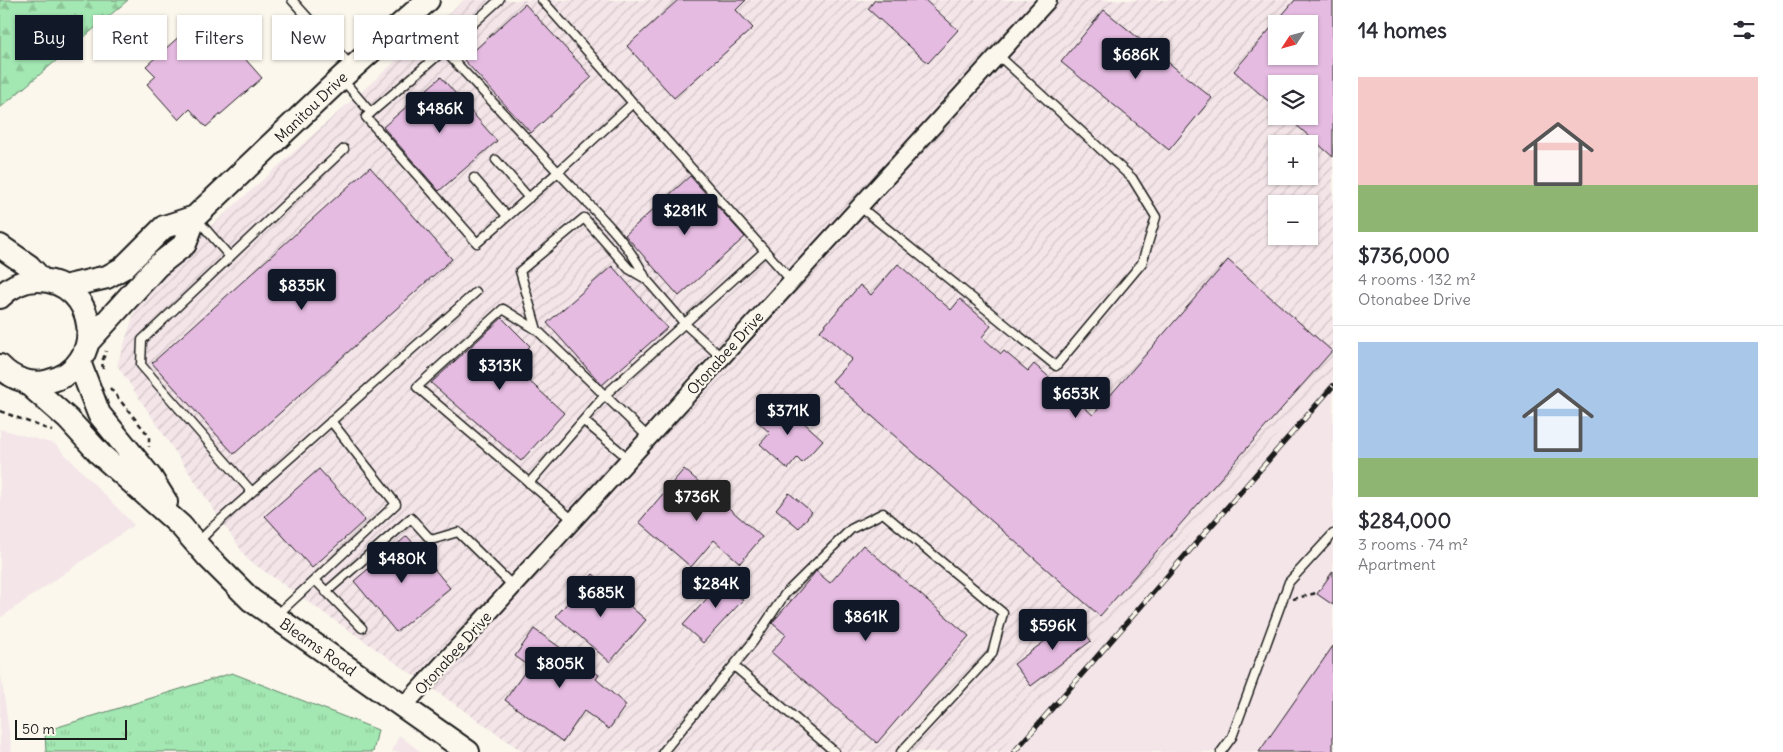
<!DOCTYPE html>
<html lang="en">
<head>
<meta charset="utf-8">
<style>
	:root { --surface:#fff; --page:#f7f7f7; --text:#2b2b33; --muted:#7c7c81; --line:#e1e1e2; --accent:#111827 }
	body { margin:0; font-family:Delius,sans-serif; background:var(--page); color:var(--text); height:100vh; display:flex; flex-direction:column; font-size:19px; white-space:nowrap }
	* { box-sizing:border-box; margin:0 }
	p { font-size:16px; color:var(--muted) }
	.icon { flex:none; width:28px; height:28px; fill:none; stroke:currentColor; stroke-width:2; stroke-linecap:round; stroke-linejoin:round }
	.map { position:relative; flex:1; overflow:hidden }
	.details { display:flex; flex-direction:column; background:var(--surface); width:450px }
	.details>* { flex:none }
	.banner { position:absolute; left:15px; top:15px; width:475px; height:45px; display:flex; gap:10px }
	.needle { width:32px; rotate:234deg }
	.buttons { position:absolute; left:1268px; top:15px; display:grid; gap:10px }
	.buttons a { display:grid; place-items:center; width:50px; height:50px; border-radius:0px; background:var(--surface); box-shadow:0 1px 4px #0004; font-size:25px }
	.scale { position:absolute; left:15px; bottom:12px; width:112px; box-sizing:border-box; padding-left:5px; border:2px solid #1c1c1c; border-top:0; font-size:14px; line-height:18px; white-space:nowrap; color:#1c1c1c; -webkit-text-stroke:4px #fbf7ec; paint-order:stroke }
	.price { position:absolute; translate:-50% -42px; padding:0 11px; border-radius:5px; background:var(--accent); color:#fff; font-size:16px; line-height:32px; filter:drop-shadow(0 1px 2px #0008) }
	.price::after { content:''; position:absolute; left:50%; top:30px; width:15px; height:11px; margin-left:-8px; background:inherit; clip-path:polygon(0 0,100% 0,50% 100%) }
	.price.on { background:#222; color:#fff }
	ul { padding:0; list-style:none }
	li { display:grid; align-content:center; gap:10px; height:265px; padding:0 25px }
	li+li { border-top:1px solid var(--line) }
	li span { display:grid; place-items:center; height:155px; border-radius:0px; color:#555 }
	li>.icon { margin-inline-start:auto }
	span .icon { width:90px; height:90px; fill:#fffc; stroke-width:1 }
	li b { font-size:21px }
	h2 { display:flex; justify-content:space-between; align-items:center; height:60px; padding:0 25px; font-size:21px }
	.pill { padding:0 18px; border-radius:0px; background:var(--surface); box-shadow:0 1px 4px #0004; font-size:18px; line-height:45px }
	.pill.on { background:var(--accent); color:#fff }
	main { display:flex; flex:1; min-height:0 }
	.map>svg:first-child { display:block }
	.built { fill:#f4e5e9 }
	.industrial { fill:url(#industrial-furrows); fill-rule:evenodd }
	.grass { fill:url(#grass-tufts); stroke:#608267 }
	.forest { fill:url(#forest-firs); stroke:#608267 }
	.building { fill:#e5bbe1; stroke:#1c1c1c; fill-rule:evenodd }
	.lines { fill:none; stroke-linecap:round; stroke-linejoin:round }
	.lane-casing { stroke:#1c1c1c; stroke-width:11 }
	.street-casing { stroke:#1c1c1c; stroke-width:20 }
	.secondary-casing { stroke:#1c1c1c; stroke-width:26 }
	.path { stroke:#1c1c1c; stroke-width:2.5; stroke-dasharray:5 4; stroke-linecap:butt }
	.lane { stroke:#fbf7ec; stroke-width:8 }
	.street { stroke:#fbf7ec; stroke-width:16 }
	.secondary { stroke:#fbf7ec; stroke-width:22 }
	.rail-casing { stroke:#1c1c1c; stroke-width:5.5 }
	.rail { stroke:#fbf7ec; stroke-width:4; stroke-dasharray:11; stroke-linecap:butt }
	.labels { text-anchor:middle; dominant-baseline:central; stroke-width:4.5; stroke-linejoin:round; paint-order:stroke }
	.street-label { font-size:15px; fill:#1c1c1c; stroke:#fbf7ec }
</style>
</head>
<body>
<main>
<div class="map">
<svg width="1333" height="752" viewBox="0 0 1333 752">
	<defs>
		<pattern id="industrial-furrows" width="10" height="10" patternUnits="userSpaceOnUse" patternTransform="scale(1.25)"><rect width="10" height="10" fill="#f4e5e9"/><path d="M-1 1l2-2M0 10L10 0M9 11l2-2" fill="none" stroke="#d1c4c7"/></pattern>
		<pattern id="grass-tufts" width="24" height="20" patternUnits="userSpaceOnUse" patternTransform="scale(1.25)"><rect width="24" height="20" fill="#a3e7b2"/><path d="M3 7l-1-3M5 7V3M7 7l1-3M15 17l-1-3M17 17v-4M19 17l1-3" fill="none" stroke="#8cc698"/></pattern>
		<pattern id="forest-firs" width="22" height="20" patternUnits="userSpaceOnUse" patternTransform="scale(1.25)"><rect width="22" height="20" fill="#a3e7b2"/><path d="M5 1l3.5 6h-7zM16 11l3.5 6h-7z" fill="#8cc698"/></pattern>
	</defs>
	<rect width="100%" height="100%" fill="#fbf7ec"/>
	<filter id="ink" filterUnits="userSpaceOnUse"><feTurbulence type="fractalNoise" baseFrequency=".02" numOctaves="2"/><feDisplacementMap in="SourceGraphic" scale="10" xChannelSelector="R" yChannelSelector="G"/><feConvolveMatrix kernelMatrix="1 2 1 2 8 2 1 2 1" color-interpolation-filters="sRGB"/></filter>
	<g filter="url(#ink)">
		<!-- built -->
		<path class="built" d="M1333 371V752H999Z
			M0 429 55 444 134 525 0 618Z
			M0 668 12 752H0Z
			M399 735 421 752H392Z"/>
		<!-- industrial -->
		<path class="industrial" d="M464 0H1333V371L999 752H523L247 559 117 365 143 287ZM1276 24H1309V56H1276ZM1276 84H1309V116H1276ZM1276 144H1309V176H1276ZM1276 204H1309V236H1276Z"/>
		<!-- grass -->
		<path class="grass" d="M232 673 378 730 373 752H46L45 731Z"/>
		<!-- forest -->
		<path class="forest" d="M0 0H128L0 108Z"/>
		<!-- building -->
		<path class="building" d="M678 0H746L736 10 753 28 674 98 627 46Z
			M875 0H925L958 30 928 63 868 9Z
			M1295 0H1333V157L1286 116H1309V84H1276V108L1234 71ZM1276 24H1309V56H1276Z
			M525 4 592 77 531 133 464 60Z
			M1104 10 1212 98 1169 150 1061 62Z
			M191 26 203 39 217 27 262 78 206 127 190 109 179 120 147 84 156 76 146 66Z
			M441 77 497 141 439 191 383 127Z
			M370 167 452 259 234 454 152 363Z
			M690 176 745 237 679 296 625 235Z
			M1228 260 1332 351 1100 616 832 381 852 359 820 331 860 285 871 295 898 264 951 310 960 299 991 326 982 337 1001 354 1004 351 1028 371 1034 364 1093 415Z
			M612 266 667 328 602 385 547 323Z
			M502 318 530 346 512 365 564 413 521 461 431 383Z
			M779 400 823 440 802 463 797 458 788 469 760 444 770 433 759 423Z
			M319 469 365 520 312 568 265 516Z
			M684 469 762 537 740 563 714 540 691 567 639 522Z
			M789 493 812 512 799 528 776 509Z
			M407 536 450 588 396 632 354 581Z
			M863 545 969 636 877 743 771 652 786 635 772 623 813 575 816 571 830 583Z
			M1333 571V605L1317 594Z
			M730 573 745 587 738 596 743 600 703 643 683 625Z
			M593 574 646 620 610 662 556 616Z
			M1057 618 1064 627 1074 619 1091 641 1031 686 1014 664 1053 635 1046 626Z
			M534 629 599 675 596 679 626 705 609 729 584 711 563 742 505 700 529 666 515 656Z
			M1333 646V752H1259Z"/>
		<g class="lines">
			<!-- lane casing -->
			<g class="lane-casing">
				<path id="lane" d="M292 0 351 66
					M499 0 443 51 366 117 477 243 558 172C589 206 627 238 646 279
					M413 17 558 172 633 103 542 0
					M343 80 371 113
					M496 160 529 198
					M474 178 507 216
					M859 206 1056 366 1142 263 1156 217 1132 178 998 55
					M197 219 230 257
					M765 251 791 280
					M537 330 503 309 417 387 573 520
					M584 421 629 459
					M648 437 537 330 520 271 584 218 629 269 646 279 685 324 721 357
					M529 483 605 395 765 251 633 103
					M252 492 141 365 142 340 344 149
					M198 542 215 525 476 292
					M315 580 362 628
					M326 592 411 518 431 540 458 532 513 586
					M277 615 396 504 331 421
					M734 666 835 752
					M663 752 753 642 785 594 851 529 883 513 1003 613 992 654 901 752
					M1221 752 1232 737 1289 582 1333 534"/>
			</g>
			<!-- street casing -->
			<g class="street-casing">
				<path id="street" d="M403 707 1048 0"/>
			</g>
			<!-- secondary casing -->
			<g class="secondary-casing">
				<path id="secondary" d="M0 246 29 266 42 280
					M64 287 107 277 123 268 164 227 195 217
					M0 297C10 287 23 280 38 280 98 281 108 367 49 381 31 386 12 379 0 366
					M88 342 157 266 185 244 195 217 341 78 428 0
					M79 362 99 414 151 478 166 502
					M25 381 68 419 100 454 181 526 208 557 251 600 468 752"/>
			</g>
			<!-- path -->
			<path class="path" d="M103 369 102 362 106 351
				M110 388 149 436V447
				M0 411 52 431
				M1293 599 1316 593"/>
			<!-- lane -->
			<use href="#lane" class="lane"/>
			<!-- street -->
			<use href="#street" class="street"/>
			<!-- secondary -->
			<use href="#secondary" class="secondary"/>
			<!-- rail casing -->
			<g class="rail-casing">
				<path id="rail" d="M1014 752 1333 386"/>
			</g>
			<!-- rail -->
			<use href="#rail" class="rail"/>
		</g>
	</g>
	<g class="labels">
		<!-- street labels -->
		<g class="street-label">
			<text transform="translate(311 107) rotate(-44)">Manitou Drive</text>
			<text transform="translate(725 353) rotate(-48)">Otonabee Drive</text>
			<text transform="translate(318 647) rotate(35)">Bleams Road</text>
			<text transform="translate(453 653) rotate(-48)">Otonabee Drive</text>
		</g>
	</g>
</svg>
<div class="buttons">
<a><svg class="needle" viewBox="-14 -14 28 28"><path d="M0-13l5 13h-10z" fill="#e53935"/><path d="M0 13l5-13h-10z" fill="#7c7c81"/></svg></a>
<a><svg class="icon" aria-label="layers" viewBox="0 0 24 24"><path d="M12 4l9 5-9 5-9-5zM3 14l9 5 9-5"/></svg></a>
<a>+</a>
<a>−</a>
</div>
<div class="scale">50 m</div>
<b class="price" style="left:1136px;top:80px">$686K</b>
<b class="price" style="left:440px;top:134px">$486K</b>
<b class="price" style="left:685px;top:236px">$281K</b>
<b class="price" style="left:302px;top:311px">$835K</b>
<b class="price" style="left:500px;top:391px">$313K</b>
<b class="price" style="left:1076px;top:419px">$653K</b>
<b class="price" style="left:788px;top:436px">$371K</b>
<b class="price on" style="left:697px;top:522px">$736K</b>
<b class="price" style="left:402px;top:584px">$480K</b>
<b class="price" style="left:716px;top:609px">$284K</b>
<b class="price" style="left:601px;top:618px">$685K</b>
<b class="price" style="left:866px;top:642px">$861K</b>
<b class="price" style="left:1053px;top:651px">$596K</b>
<b class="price" style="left:560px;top:689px">$805K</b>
<div class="banner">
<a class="pill on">Buy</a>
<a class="pill">Rent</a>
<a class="pill">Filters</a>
<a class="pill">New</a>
<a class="pill">Apartment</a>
</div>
</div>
<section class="details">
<h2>14 homes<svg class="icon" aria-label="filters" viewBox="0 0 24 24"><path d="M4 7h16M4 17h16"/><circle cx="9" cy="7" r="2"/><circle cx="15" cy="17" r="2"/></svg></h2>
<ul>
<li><span style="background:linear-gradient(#f6c9c9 70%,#8fb573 0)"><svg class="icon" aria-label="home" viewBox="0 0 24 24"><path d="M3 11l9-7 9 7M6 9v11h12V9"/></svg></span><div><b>$736,000</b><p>4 rooms · 132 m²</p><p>Otonabee Drive</p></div></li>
<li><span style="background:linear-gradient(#a9c7e8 75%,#8fb573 0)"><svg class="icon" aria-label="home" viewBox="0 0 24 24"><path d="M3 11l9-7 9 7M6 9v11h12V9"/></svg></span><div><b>$284,000</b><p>3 rooms · 74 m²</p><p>Apartment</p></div></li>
</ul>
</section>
</main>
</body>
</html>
